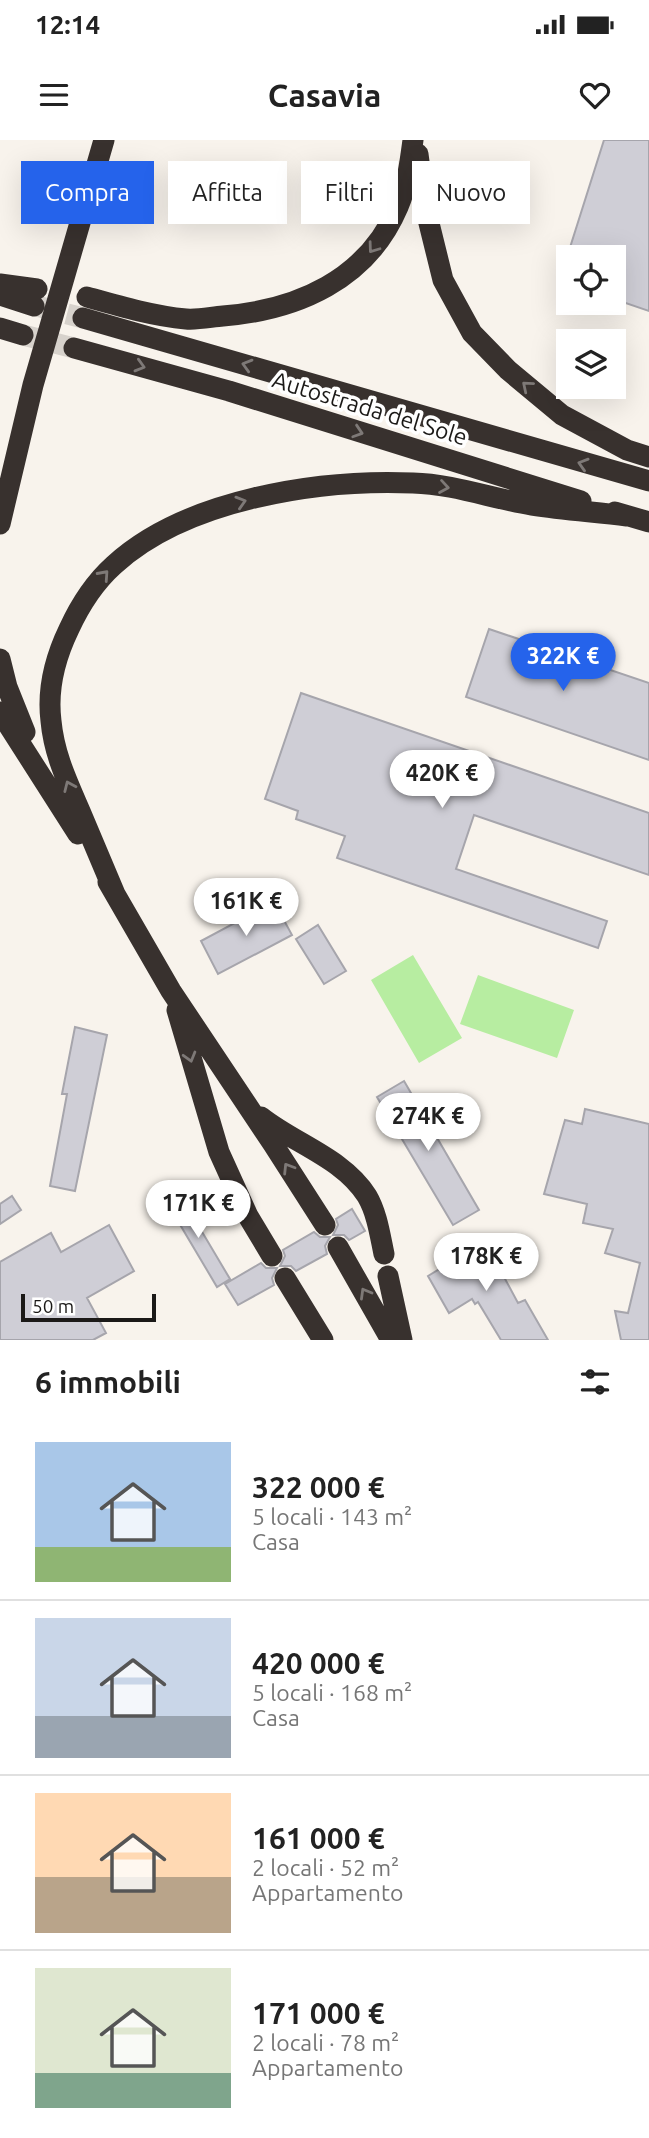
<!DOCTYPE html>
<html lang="it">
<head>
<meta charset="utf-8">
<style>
	:root { --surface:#fff; --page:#f6f6f6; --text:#222; --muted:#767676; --line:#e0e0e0; --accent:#2563eb }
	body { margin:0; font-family:Ubuntu,sans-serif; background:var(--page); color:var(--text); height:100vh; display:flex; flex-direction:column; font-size:26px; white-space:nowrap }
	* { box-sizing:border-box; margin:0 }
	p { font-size:23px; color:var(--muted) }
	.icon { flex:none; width:38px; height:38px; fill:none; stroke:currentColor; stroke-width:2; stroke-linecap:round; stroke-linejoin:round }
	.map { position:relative; height:1200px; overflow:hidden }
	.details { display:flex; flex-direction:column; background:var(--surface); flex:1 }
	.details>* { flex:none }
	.banner { position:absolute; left:21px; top:21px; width:607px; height:63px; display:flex; gap:14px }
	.tools { position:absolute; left:556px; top:105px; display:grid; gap:14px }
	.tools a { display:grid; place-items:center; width:70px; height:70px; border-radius:0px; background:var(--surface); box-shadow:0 7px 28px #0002; font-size:35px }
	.scale { position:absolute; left:21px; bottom:18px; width:135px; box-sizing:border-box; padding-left:7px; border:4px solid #1b1917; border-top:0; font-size:19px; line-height:24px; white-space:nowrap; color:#1b1917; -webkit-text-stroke:5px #fff; paint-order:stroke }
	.price { position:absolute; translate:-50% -60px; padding:0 16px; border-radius:24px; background:#fff; color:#222; font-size:23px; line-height:46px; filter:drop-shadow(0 2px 4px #0008) }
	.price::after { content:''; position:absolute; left:50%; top:42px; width:21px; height:16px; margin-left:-10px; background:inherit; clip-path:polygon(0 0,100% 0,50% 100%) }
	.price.active { background:var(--accent); color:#fff }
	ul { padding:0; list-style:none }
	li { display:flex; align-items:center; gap:21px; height:175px; padding:0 35px }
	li+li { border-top:2px solid var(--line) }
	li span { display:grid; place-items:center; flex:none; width:196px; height:140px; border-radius:0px; color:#555 }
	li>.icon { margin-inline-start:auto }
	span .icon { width:84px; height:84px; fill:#fffc; stroke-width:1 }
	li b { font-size:30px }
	h2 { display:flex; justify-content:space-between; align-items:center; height:84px; padding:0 35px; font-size:30px }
	.pill { padding:0 24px; border-radius:0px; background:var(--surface); box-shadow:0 7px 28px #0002; font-size:24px; line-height:63px }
	.pill.active { background:var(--accent); color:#fff }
	.status { display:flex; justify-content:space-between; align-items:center; height:49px; padding:0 35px; background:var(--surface); direction:ltr }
	.status svg { height:19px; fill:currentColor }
	header { display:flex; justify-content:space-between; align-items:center; height:91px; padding:0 35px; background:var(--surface); font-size:32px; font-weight:600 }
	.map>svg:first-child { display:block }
	.green { fill:#b7eda1 }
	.building { fill:#cfced6; stroke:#a6a5ac; stroke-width:2 }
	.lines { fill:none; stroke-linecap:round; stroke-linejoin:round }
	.highway-tunnel { stroke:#d7d2cc; stroke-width:21; stroke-dasharray:21 10; stroke-linecap:butt }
	.highway { stroke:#38312e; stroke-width:21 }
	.oneway { stroke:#7e7977 }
	.labels { text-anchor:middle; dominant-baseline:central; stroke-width:7; stroke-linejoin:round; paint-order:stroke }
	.street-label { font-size:23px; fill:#1b1917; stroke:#fff }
</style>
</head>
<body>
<div class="status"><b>12:14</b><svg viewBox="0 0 49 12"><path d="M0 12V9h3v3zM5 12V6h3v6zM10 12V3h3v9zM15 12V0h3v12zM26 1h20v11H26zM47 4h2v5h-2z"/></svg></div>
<header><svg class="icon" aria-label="menu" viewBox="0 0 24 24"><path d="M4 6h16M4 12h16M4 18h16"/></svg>Casavia<svg class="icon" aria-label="heart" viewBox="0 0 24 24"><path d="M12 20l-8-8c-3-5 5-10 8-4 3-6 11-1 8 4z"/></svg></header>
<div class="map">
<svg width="649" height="1200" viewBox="0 0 649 1200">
	<rect width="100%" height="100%" fill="#f8f3ec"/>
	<!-- green -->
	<path class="green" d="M413 815 462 898 419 923 371 840Z
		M478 835 574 870 557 918 460 884Z"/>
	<!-- building -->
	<path class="building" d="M604 0H649V171L614 159V117H567Z
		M489 489 649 543V620L466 557Z
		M301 553 649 673V735L474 675 456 729 607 781 598 808 337 718 345 696 296 679 298 671 265 659Z
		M274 762 292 795 218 834 201 801Z
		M318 785 346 831 324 844 296 799Z
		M75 887 107 895 75 1051 50 1046 67 954H62Z
		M404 941 479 1070 453 1085 377 957Z
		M585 969 649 984V1200H621L615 1171 628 1173 640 1123 605 1113 613 1089 583 1083 587 1064 544 1054 565 980 582 984Z
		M179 1053 230 1139 217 1147 166 1061Z
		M12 1056 21 1070 0 1084V1064Z
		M352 1069 365 1091 349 1100 344 1095H333L338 1085 336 1079Z
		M109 1085 134 1131 87 1158 106 1193 93 1200H0V1122L51 1093 61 1112Z
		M314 1092 320 1097H330L325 1106 327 1114 296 1131 291 1126H280L285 1116 283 1110Z
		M483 1098 518 1163 525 1160 548 1200H501L478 1162 475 1164 472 1159 449 1173 428 1136 451 1122 449 1118Z
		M261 1123 266 1128H277L272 1138 274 1145 238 1165 225 1144Z"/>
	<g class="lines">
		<!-- highway-tunnel -->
		<path class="highway-tunnel" d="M37 166 83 178
			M23 195 74 208"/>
		<!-- highway -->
		<path class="highway" d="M418 14 425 67 443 140 472 193 508 230 562 275 627 310 649 317
			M0 144 37 149
			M0 155 34 166
			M87 157C119 166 153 176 186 179 198 180 211 177 223 176 297 170 367 140 398 67 407 46 410 23 413 0
			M83 178 649 341
			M0 188 23 195
			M74 208 229 251 581 361
			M615 372 649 382
			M0 384 33 245 104 0
			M0 519 7 547 25 592
			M0 572 78 694
			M108 742 171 851 273 1004 325 1085
			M115 754C103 726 92 699 80 671 67 641 54 614 51 581 47 549 55 518 69 489 80 465 94 443 114 425 186 359 319 339 413 343 454 344 493 359 532 365 564 370 596 372 627 376
			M177 870 219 1012 248 1076 272 1116
			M261 977C295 1004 343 1018 367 1056 377 1073 380 1095 384 1114
			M338 1107 391 1200
			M388 1136 402 1200
			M285 1138 323 1200"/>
	</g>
	<!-- one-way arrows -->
	<defs><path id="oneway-chevron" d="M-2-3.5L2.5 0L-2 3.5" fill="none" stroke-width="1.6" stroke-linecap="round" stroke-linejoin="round" transform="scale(1.75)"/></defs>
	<g class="oneway">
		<use href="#oneway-chevron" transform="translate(373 108) rotate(126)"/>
		<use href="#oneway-chevron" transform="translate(247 225) rotate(-164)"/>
		<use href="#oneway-chevron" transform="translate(140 226) rotate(16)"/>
		<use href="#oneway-chevron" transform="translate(527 246) rotate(-140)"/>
		<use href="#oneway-chevron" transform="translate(358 292) rotate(18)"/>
		<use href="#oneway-chevron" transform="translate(583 324) rotate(-163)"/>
		<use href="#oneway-chevron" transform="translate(444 347) rotate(9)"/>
		<use href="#oneway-chevron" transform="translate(241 362) rotate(-17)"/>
		<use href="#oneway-chevron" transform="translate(104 435) rotate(-48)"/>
		<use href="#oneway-chevron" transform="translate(69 646) rotate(-114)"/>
		<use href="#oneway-chevron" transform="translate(190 917) rotate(74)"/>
		<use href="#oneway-chevron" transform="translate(288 1028) rotate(-122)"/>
		<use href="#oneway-chevron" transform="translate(365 1153) rotate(-120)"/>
	</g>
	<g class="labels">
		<!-- street labels -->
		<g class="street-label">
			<text transform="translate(370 268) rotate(17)">Autostrada del Sole</text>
		</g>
	</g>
</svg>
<div class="tools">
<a><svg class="icon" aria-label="locate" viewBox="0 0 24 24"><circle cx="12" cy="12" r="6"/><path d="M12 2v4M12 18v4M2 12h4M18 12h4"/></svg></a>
<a><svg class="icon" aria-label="layers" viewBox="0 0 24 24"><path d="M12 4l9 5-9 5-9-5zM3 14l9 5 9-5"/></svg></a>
</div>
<div class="scale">50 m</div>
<b class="price active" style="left:563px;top:553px">322K €</b>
<b class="price" style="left:442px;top:670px">420K €</b>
<b class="price" style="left:246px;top:798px">161K €</b>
<b class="price" style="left:428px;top:1013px">274K €</b>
<b class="price" style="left:198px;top:1100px">171K €</b>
<b class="price" style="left:486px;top:1153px">178K €</b>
<div class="banner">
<a class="pill active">Compra</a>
<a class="pill">Affitta</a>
<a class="pill">Filtri</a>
<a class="pill">Nuovo</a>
</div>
</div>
<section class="details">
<h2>6 immobili<svg class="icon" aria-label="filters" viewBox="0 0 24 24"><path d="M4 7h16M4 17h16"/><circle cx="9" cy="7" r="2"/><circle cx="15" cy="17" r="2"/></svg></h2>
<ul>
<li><span style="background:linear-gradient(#a9c7e8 75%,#8fb573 0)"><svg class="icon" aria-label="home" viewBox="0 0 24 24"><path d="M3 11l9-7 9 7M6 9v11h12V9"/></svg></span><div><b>322 000 €</b><p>5 locali · 143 m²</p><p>Casa</p></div></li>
<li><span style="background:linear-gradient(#c9d6e8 70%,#9aa5b1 0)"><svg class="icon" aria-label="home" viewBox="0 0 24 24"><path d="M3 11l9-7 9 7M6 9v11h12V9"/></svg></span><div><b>420 000 €</b><p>5 locali · 168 m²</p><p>Casa</p></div></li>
<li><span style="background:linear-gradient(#ffd9b3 60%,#b9a48a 0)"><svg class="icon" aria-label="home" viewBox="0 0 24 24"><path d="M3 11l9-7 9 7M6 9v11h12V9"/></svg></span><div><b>161 000 €</b><p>2 locali · 52 m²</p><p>Appartamento</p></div></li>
<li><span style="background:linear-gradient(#dfe7d0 75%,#7fa58c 0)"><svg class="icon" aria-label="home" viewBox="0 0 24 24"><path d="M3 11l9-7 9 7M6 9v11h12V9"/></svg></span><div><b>171 000 €</b><p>2 locali · 78 m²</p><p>Appartamento</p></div></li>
</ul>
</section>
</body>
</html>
